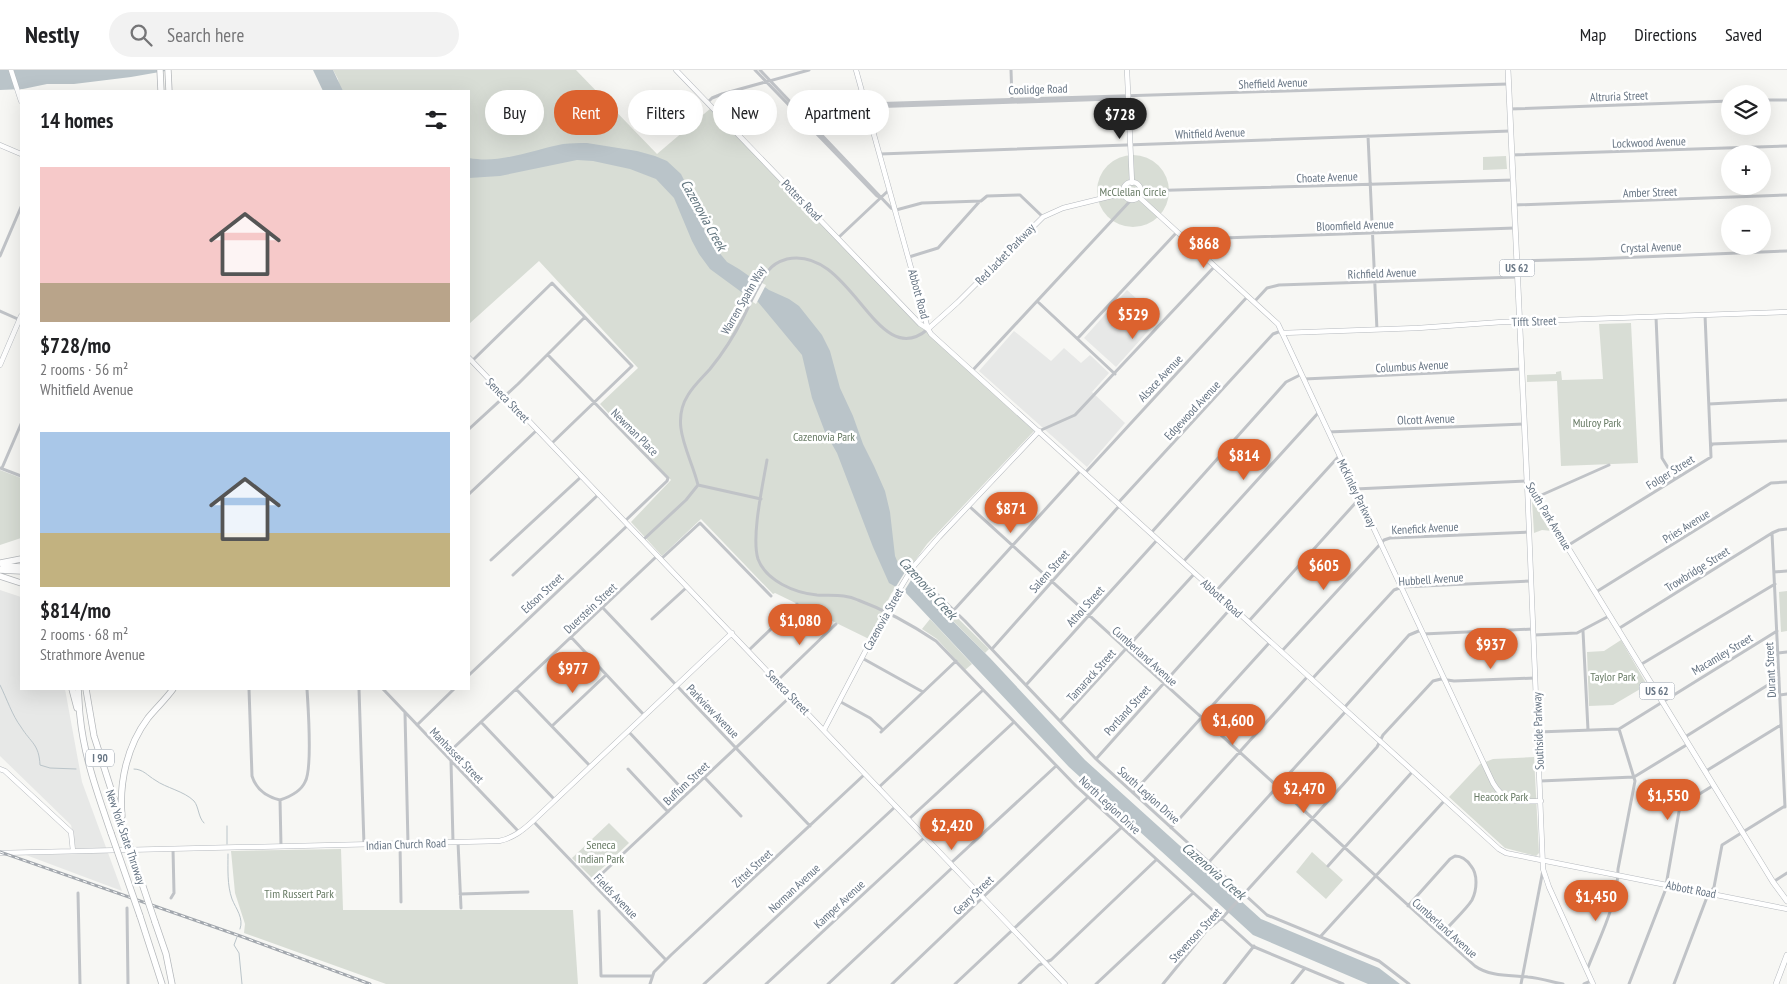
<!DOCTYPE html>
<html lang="en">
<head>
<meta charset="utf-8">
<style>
	:root { --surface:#fff; --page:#f2f2f2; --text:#202124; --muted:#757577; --line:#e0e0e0; --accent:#dc622e }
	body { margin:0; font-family:"PT Sans Narrow",sans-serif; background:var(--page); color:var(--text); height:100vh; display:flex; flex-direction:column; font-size:19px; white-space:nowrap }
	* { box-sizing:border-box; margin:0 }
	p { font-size:16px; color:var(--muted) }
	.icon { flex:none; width:28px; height:28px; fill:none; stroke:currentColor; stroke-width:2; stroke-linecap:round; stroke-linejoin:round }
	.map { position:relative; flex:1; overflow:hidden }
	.side { position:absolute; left:20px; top:20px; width:450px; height:600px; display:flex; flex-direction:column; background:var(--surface); border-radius:0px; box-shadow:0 5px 20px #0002 }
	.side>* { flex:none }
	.guide { position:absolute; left:485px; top:20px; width:475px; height:45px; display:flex; gap:10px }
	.buttons { position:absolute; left:1721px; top:15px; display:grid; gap:10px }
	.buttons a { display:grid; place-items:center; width:50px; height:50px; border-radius:50%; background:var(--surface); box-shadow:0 5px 20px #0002; font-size:25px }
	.price { position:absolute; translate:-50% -42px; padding:0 11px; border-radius:18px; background:var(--accent); color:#fff; font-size:16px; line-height:32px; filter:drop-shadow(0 1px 2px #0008) }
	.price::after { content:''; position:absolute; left:50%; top:30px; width:15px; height:11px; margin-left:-8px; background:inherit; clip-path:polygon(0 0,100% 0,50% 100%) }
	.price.selected { background:#222; color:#fff }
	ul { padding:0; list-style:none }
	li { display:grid; align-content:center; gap:10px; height:265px; padding:0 20px }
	li span { display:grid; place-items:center; height:155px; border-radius:0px; color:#555 }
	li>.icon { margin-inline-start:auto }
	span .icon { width:90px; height:90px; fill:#fffc; stroke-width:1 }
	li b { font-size:21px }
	h2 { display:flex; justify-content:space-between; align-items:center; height:60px; padding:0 20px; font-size:21px }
	.pill { padding:0 18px; border-radius:22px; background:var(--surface); box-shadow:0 5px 20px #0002; font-size:18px; line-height:45px }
	.pill.selected { background:var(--accent); color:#fff }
	header { display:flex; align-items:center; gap:30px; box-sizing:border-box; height:70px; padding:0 25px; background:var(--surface); border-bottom:1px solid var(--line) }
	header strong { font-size:24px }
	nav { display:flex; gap:28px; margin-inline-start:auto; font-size:18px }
	.search { width:350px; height:45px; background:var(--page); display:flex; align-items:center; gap:12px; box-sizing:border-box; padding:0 18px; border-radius:28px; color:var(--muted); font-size:19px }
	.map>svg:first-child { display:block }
	.built { fill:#e7e8e7 }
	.green { fill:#d8ddd5 }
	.water { fill:#bac4c9 }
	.pier { fill:#f7f7f4 }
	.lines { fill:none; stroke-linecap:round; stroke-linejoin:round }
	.stream { stroke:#bac4c9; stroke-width:1 }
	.secondary-casing { stroke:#b5b9be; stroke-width:5.5 }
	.primary-casing { stroke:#b5b9bd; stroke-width:6 }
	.highway-casing { stroke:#b5b8bb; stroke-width:7 }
	.street { stroke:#c0c3c7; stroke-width:3 }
	.secondary { stroke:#fff; stroke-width:4.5 }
	.primary { stroke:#fff; stroke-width:5 }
	.highway { stroke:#fff; stroke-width:5.5 }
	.rail-casing { stroke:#a3a8ae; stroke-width:3 }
	.rail { stroke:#fff; stroke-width:1; stroke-dasharray:4; stroke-linecap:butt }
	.highway-bridge-casing { stroke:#b5b8bb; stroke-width:7; stroke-linecap:butt }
	.highway-bridge { stroke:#fff; stroke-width:5.5 }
	.labels { text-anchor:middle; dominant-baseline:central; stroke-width:5; stroke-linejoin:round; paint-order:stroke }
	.shield { fill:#fff; stroke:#959ea9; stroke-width:1 }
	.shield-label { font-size:11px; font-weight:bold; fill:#677584 }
	.street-label { font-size:12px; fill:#677584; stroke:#fff }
	.park-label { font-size:12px; fill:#687b65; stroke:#fff }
	.water-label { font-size:14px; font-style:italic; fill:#63767f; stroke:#fff }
</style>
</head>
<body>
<header>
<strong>Nestly</strong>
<div class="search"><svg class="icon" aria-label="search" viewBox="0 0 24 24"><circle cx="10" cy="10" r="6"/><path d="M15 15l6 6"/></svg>Search here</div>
<nav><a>Map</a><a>Directions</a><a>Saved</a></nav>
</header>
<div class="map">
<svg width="1787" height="914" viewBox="0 0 1787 914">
	<rect width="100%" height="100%" fill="#f7f7f4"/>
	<!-- built -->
	<path class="built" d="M1127 220 1159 249 1116 297 1084 268Z
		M1014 261 1051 291 1064 278 1081 293 1090 285 1109 303 1092 322 1125 353 1087 397 979 301Z
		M0 520 21 527V619H65L82 712 122 821 26 785 77 784 71 755 0 686Z"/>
	<!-- green -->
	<path class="green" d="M333 0H576L657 84 711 38 930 265 1034 361 927 474 891 524 869 569 775 523 773 524 701 449 662 486 631 452 671 410 600 334 638 298 539 191 469 254V21H340L338 9Z
		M1097 121a36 36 0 1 1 72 0a36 36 0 1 1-72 0Z
		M1506 86 1507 99 1483 100V87Z
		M1631 253 1638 393 1561 396 1557 311 1527 312V305L1556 304V302L1561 301 1562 310 1603 309 1599 254Z
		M0 400 21 408V468L0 475Z
		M1532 431H1534L1552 461 1542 460 1534 463Z
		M915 506 989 579 985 583 912 510Z
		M1787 521V561L1781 562 1779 522Z
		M930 549 972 594 965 600 937 569 922 559Z
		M1621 570 1647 615 1613 635 1589 636 1587 582 1604 581Z
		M1534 687 1539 783 1536 786 1505 778 1449 727 1480 694 1493 689Z
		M609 753 629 773 592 808 572 788Z
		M341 779 343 840H573L578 914H386L244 863 245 854 235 823 231 781Z
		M1312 782 1343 810 1326 829 1296 802Z"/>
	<!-- water -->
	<path class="water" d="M0 0H171L131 7 74 14H47L23 19 0 20Z
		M313 0H333L343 21H323Z
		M587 73 637 81 655 86 667 91 681 104 692 126 708 169 727 192 739 199 769 220 789 229 799 236 822 265 830 281 840 318 853 346 863 374 874 396 885 421 890 442 895 486 901 500 990 588 1085 690 1261 849 1379 898 1400 914H1368L1253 865 1069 697 905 522 889 513 873 477 837 383 825 362 812 328 802 285 758 232 740 221 710 199 699 184 692 171 674 128 656 109 630 99 593 91 577 90 500 106 469 108V88C501 94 532 80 563 74 571 73 579 73 587 73Z"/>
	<!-- pier -->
	<path class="pier" d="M758 211 766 215 756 234 748 229Z
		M905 502 913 507 903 523 895 518Z"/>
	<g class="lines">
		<!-- stream -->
		<path class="stream" d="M0 615C7 629 12 645 21 657 31 673 39 674 40 695L50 698 76 699
			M134 699C143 699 148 706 155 710 166 718 184 721 194 731 199 737 198 747 204 753
			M227 756V774
			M228 784C228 799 227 815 232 829 236 839 244 848 240 859
			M237 867 234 875 239 883 242 914"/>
		<!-- secondary casing -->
		<g class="secondary-casing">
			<path id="secondary" d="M11 0 21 31
				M676 0 920 254 928 259
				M856 0 928 259 931 264 1499 779 1506 783 1787 839
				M1127 0 1132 113
				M0 75 21 84
				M1123 121a9 9 0 1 1 18 0a9 9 0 1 1-18 0Z
				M1139 127 1278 254 1493 713C1506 735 1518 731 1541 731
				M928 259 958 232 1043 147 1063 138 1124 123
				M1282 263 1418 258 1502 252 1787 242
				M469 288 1065 914
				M0 295 21 246
				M1527 411 1543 799 1549 817 1593 914
				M824 660 887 540 913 497 939 467 1039 361
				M0 699 5 701 71 762 73 781
				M0 783 499 771C513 768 522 761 533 751L732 563"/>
		</g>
		<!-- primary casing -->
		<g class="primary-casing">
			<path id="primary" d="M1508 0 1527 411 1773 812 1787 831
				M1776 914 1787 885"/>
		</g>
		<!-- highway casing -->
		<g class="highway-casing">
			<path id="highway" d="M160 0 161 21
				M168 0 169 21
				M0 493 21 489
				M3 496 21 497
				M0 500 21 501
				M0 506 21 513
				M72 619 77 638
				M78 619C79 628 79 637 80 646 84 687 98 725 111 763
				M86 619 94 666 126 766
				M122 746C119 712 127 676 148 648 156 638 166 629 173 619
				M140 846 162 914
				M155 852 166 884 172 914"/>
		</g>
		<!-- street -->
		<path class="street" d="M755 0 877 126 881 128
			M760 0 891 138 896 140 922 133 981 131 987 126 1020 125 1043 147
			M1011 0 1012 29
			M1762 30H1787
			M708 32 712 28 722 24 809 0
			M866 34 1508 14
			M867 37 1114 29 1126 27
			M1509 39 1730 31
			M1368 66 1377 260
			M880 84 1510 61
			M1511 85 1787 76
			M1141 121 1513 110
			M1514 135 1787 125
			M838 168 890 119
			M1200 183 1213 171 1223 168 1515 158
			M0 186 21 137
			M909 187 938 178 980 131
			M1516 191 1592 189 1787 181
			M1037 231 1115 304
			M1254 232 1267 218 1279 215 1517 207
			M0 241 20 250
			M1656 247 1662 388 1675 409
			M1078 268 1177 162
			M548 285 668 408 667 411 625 451
			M472 291 552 213 632 296 551 374
			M972 301 1131 130
			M1304 309 1522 299
			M1709 334 1787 330
			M469 359 518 314 585 247
			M1039 361 1075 345 1215 196
			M1328 362 1524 354
			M1712 375V374L1787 371
			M767 390C763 414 751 467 758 489 766 511 795 523 817 525 832 526 845 524 858 530 885 540 912 555 936 571L1076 716 1252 876 1343 914
			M0 398 21 406
			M2 398 21 354
			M1085 403 1248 226
			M698 415C691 385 669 355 688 325 694 315 703 307 710 299 723 283 734 266 743 248 751 232 758 215 768 201 773 194 780 191 787 189 852 175 876 304 928 259
			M698 415 761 429
			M1355 419 1527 411
			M469 424 537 360
			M1537 427 1609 395
			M1118 433 1273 264 1281 261
			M969 436 1475 896C1490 907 1511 905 1528 907 1540 908 1552 912 1563 914
			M1151 463 1286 312 1302 304
			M1772 463 1785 737
			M643 470 686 430 698 415
			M1567 476 1711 387 1705 245
			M661 489 700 453 771 526
			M491 490 582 406
			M1183 492 1319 342
			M912 500 965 551 1096 689 1267 845 1379 891 1409 914
			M1774 502 1787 501
			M513 505 599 424
			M1215 522 1339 386
			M1596 522 1771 413 1787 412
			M603 538 810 756
			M954 540 1081 400
			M652 549 687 517
			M1248 552 1359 429
			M1618 559 1772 463 1779 460 1787 459
			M1583 561 1588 660
			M1423 564 1533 559
			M1534 565 1577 563 1609 546
			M571 567 645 646
			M992 579 1120 435
			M748 581 797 534
			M1281 582 1384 470 1390 468 1529 462
			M1778 583 1787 582
			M862 588 923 622
			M1640 595 1775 514
			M469 605 628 455
			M1312 609 1394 520 1402 517 1531 511
			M777 611 836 554
			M1026 615 1158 469
			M249 619 252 706C256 719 267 727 280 730
			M359 619 364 775
			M383 619 519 762
			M516 619 591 697
			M1780 625 1787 624
			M839 631 870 648 883 660
			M1344 638 1409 565 1421 560
			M405 643 408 774
			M1060 651 1195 503
			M481 652 555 730
			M417 655 454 619
			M552 656 606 605
			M628 661 687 724
			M881 662 956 591
			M1538 662 1619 659 1777 561
			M1685 667 1779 608
			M446 685 657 486
			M1096 689 1232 537
			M451 691 453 772
			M628 699 668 742
			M1706 701 1781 655
			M705 708 741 746
			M1540 711 1634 707 1688 674
			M878 718 983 620
			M1133 723 1270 572
			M280 730C289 727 301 721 305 712 313 699 308 637 307 619
			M280 730 281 776
			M909 749 1014 652
			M533 751 666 890
			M1171 758 1308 606
			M458 772 461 838
			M400 774 401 832
			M1209 792 1346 641
			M951 793 1056 696
			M1328 796 1413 701
			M1773 812 1787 803
			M592 813 791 626
			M78 823 80 914
			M460 824 528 822
			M171 828 174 823 173 779
			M1408 836 1450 789 1455 786C1462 786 1467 790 1471 796 1478 804 1477 820 1472 830 1466 840 1449 855 1441 865
			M127 838 128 914
			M599 841 601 906H652
			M1320 867 1445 730
			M1587 900C1599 868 1618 834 1618 799L1635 711 1619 659
			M650 914 654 902 671 885 865 704
			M704 914 896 736
			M766 914 925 767
			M828 914 953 797
			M892 914 1088 727
			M955 914 1121 758
			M1019 914 1039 895 1051 890 1156 790
			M1096 914 1193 823
			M1163 914 1207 860 1224 846 1377 677 1383 665 1433 611 1441 609 1454 611 1535 608
			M1224 914 1254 876
			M1292 914 1305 898
			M1521 914 1543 800
			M1584 914 1591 911
			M1629 914 1665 821 1680 736 1714 715
			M1674 914 1707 827 1714 817 1722 775 1785 736"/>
		<!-- secondary -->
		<use href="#secondary" class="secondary"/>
		<!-- primary -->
		<use href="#primary" class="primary"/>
		<!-- highway -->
		<use href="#highway" class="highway"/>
		<!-- rail casing -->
		<g class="rail-casing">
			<path id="rail" d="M0 782 243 867 370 914"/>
		</g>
		<!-- rail -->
		<use href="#rail" class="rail"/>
		<!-- highway-bridge casing -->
		<g class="highway-bridge-casing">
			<path id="highway-bridge" d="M111 763 140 846
				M126 766 155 852"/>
		</g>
		<!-- highway-bridge -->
		<use href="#highway-bridge" class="highway-bridge"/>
	</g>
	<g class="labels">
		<!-- shield labels -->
		<g class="shield">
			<rect x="1499.5" y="189.5" width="35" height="17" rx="4"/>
			<rect x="1639.5" y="612.5" width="35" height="17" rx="4"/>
			<rect x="86" y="679.5" width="28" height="17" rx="4"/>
		</g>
		<g class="shield-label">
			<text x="1517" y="198">US 62</text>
			<text x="1657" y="621">US 62</text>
			<text x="100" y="688">I 90</text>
		</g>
		<!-- street labels -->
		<g class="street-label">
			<text transform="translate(1273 13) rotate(-2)">Sheffield Avenue</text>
			<text transform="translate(1038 19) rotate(-2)">Coolidge Road</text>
			<text transform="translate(1619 26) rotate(-2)">Altruria Street</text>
			<text transform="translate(1210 63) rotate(-2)">Whitfield Avenue</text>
			<text transform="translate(1649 72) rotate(-2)">Lockwood Avenue</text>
			<text transform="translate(1327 107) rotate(-2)">Choate Avenue</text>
			<text transform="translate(1650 122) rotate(-2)">Amber Street</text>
			<text transform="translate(802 130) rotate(46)">Potters Road</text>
			<text transform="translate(1355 155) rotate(-2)">Bloomfield Avenue</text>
			<text transform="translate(1651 177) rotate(-2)">Crystal Avenue</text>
			<text transform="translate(1005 184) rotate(-46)">Red Jacket Parkway</text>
			<text transform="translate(1382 203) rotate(-2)">Richfield Avenue</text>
			<text transform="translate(919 224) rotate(75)">Abbott Road</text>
			<text transform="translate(743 230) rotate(-60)">Warren Spahn Way</text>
			<text transform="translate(1534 251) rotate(-2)">Tifft Street</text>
			<text transform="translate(1412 296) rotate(-3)">Columbus Avenue</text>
			<text transform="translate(1160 308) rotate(-47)">Alsace Avenue</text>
			<text transform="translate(508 330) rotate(46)">Seneca Street</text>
			<text transform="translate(1192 340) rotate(-47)">Edgewood Avenue</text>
			<text transform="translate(1426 349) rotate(-2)">Olcott Avenue</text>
			<text transform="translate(635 362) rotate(45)">Newman Place</text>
			<text transform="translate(1670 402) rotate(-32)">Folger Street</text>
			<text transform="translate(1357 423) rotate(64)">McKinley Parkway</text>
			<text transform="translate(1549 446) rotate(59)">South Park Avenue</text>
			<text transform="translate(1686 456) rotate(-32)">Pries Avenue</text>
			<text transform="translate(1425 458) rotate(-3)">Kenefick Avenue</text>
			<text transform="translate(1697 499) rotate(-32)">Trowbridge Street</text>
			<text transform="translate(1049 501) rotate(-48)">Salem Street</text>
			<text transform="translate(1431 509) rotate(-4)">Hubbell Avenue</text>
			<text transform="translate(542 523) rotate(-43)">Edson Street</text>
			<text transform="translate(1222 528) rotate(42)">Abbott Road</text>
			<text transform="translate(1085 536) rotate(-48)">Athol Street</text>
			<text transform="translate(590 538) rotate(-43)">Duerstein Street</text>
			<text transform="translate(883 549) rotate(-61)">Cazenovia Street</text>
			<text transform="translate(1722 584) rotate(-31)">Macamley Street</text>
			<text transform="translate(1145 586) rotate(42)">Cumberland Avenue</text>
			<text transform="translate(1770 600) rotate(-93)">Durant Street</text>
			<text transform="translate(1091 605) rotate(-48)">Tamarack Street</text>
			<text transform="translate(788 622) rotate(46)">Seneca Street</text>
			<text transform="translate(1127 640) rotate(-48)">Portland Street</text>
			<text transform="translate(713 641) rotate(46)">Parkview Avenue</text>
			<text transform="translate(1538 661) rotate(-92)">Southside Parkway</text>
			<text transform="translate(457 685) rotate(46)">Manhasset Street</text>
			<text transform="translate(686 713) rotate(-43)">Buffum Street</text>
			<text transform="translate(1149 725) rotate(42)">South Legion Drive</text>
			<text transform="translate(1110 735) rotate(43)">North Legion Drive</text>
			<text transform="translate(126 767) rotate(71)">New York State Thruway</text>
			<text transform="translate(406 774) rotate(-2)">Indian Church Road</text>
			<text transform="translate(752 798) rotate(-43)">Zittel Street</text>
			<text transform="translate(794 818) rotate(-43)">Norman Avenue</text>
			<text transform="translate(1691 819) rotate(11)">Abbott Road</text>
			<text transform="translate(973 825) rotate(-44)">Geary Street</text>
			<text transform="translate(616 826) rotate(46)">Fields Avenue</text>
			<text transform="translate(839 834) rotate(-43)">Kamper Avenue</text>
			<text transform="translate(1445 858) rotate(42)">Cumberland Avenue</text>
			<text transform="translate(1195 865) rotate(-47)">Stevenson Street</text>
		</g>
		<!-- park labels -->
		<g class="park-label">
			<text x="1133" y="121">McClellan Circle</text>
			<text x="1597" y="352">Mulroy Park</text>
			<text x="824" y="366">Cazenovia Park</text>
			<text x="1613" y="606">Taylor Park</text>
			<text x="1501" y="726">Heacock Park</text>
			<text x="601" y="774">Seneca<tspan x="601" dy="14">Indian Park</tspan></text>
			<text x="299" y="823">Tim Russert Park</text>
		</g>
		<!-- water labels -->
		<g class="water-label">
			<text transform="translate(704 145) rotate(61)">Cazenovia Creek</text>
			<text transform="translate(928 518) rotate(48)">Cazenovia Creek</text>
			<text transform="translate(1214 801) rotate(41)">Cazenovia Creek</text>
		</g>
	</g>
</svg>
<div class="buttons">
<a><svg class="icon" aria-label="layers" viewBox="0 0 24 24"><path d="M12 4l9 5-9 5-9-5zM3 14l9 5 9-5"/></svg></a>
<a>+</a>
<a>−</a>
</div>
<b class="price selected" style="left:1120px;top:70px">$728</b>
<b class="price" style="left:1204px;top:199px">$868</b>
<b class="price" style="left:1133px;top:270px">$529</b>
<b class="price" style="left:1244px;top:411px">$814</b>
<b class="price" style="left:1011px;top:464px">$871</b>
<b class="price" style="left:1324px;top:521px">$605</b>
<b class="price" style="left:800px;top:576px">$1,080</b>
<b class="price" style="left:1491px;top:600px">$937</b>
<b class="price" style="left:573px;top:624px">$977</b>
<b class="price" style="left:1233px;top:676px">$1,600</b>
<b class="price" style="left:1304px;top:744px">$2,470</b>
<b class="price" style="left:1668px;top:751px">$1,550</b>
<b class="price" style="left:952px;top:781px">$2,420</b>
<b class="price" style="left:1596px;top:852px">$1,450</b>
<div class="guide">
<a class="pill">Buy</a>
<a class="pill selected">Rent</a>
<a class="pill">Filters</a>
<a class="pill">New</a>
<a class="pill">Apartment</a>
</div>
<section class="side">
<h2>14 homes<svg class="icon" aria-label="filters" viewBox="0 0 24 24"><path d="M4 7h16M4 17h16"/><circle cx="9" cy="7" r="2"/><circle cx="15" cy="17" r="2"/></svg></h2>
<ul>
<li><span style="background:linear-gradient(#f6c9c9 75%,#b9a48a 0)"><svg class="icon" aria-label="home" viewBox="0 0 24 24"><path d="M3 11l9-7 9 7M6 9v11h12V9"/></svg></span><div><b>$728/mo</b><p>2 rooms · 56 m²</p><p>Whitfield Avenue</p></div></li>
<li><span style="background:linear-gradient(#a9c7e8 65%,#c2b280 0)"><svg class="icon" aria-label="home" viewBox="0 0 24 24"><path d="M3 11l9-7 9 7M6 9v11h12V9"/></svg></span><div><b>$814/mo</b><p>2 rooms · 68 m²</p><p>Strathmore Avenue</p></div></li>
</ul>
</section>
</div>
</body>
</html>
